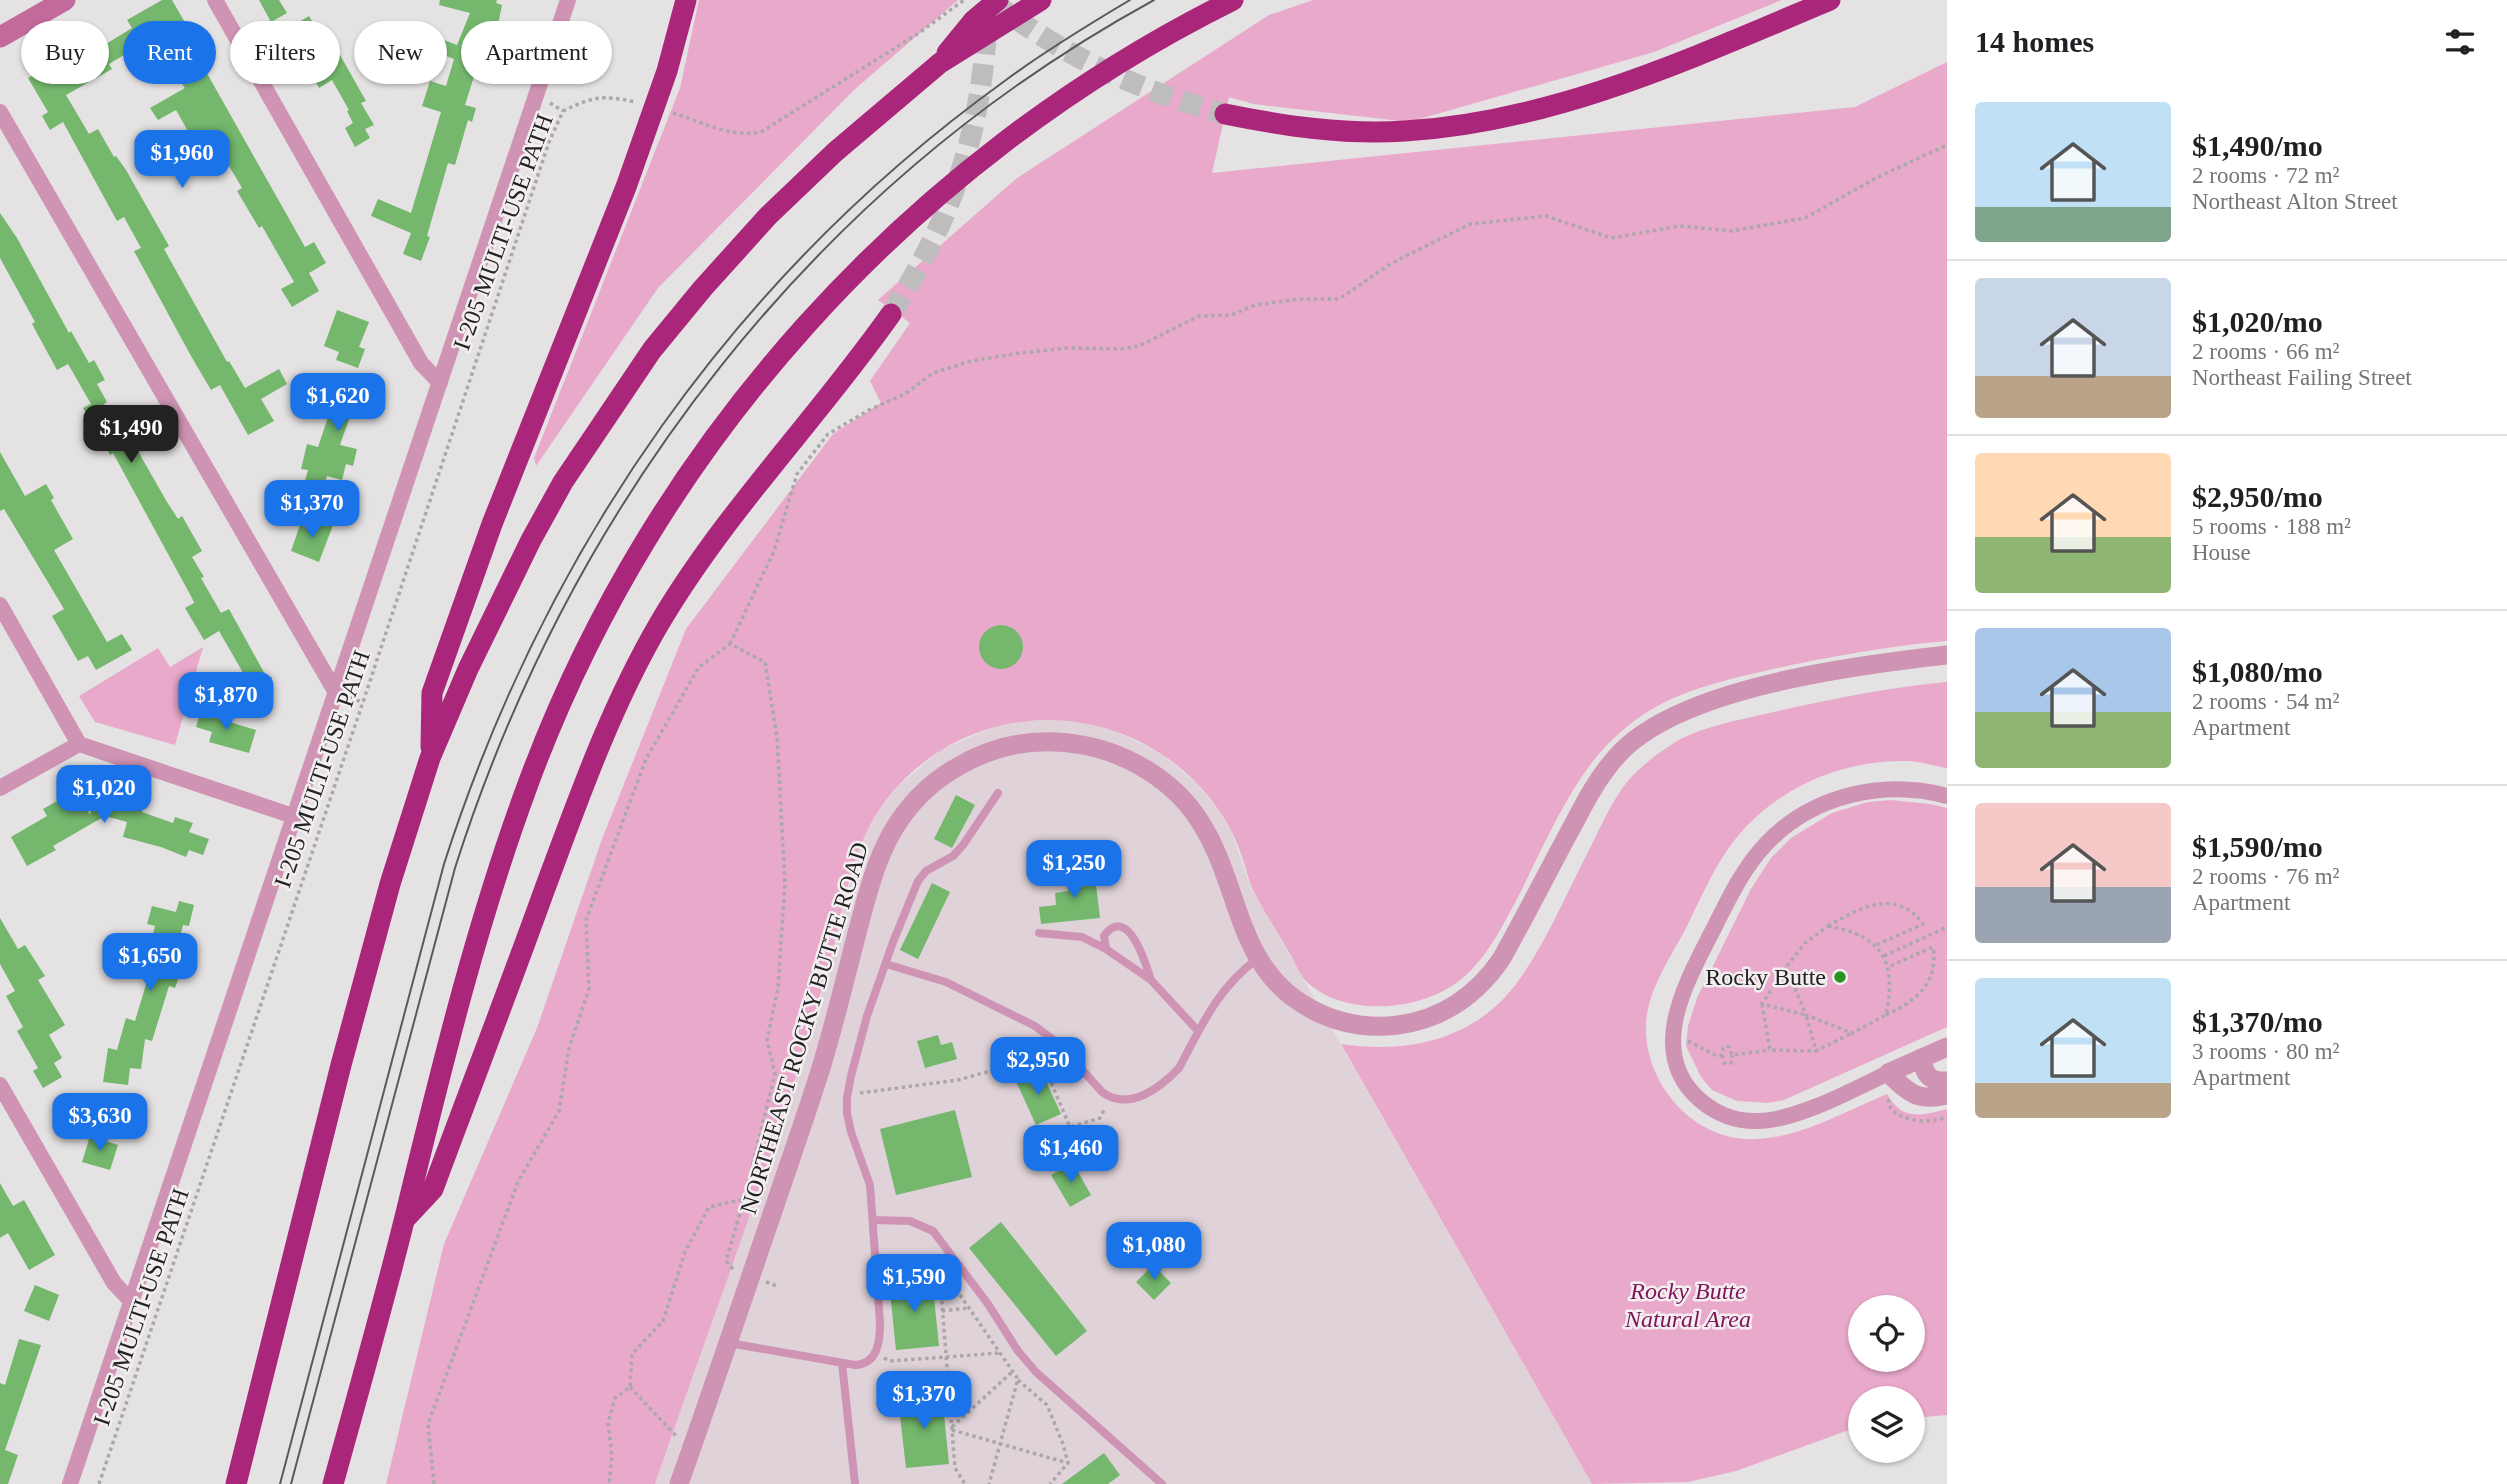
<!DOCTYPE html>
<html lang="en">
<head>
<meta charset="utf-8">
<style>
	:root { --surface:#fff; --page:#f2f2f2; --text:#202124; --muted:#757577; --line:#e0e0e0; --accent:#1a73e8 }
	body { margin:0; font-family:"Times New Roman",serif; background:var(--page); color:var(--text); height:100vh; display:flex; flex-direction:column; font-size:26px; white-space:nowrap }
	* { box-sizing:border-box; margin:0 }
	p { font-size:23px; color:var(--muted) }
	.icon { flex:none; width:38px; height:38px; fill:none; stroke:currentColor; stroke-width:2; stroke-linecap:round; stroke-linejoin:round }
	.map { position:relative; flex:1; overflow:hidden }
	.sheet { display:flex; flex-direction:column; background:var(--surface); width:560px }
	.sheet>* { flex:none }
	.banner { position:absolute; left:21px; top:21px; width:665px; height:63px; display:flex; gap:14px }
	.controls { position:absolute; left:1848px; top:1295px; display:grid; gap:14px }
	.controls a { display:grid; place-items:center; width:77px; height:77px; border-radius:50%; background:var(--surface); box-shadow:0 2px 5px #0004; font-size:35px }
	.price { position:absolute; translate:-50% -60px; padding:0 16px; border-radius:14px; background:var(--accent); color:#fff; font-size:23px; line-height:46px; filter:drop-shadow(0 2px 4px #0008) }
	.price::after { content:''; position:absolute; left:50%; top:42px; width:21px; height:16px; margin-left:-10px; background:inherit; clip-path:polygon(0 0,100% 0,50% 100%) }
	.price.active { background:#222; color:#fff }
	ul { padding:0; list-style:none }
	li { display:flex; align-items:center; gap:21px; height:175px; padding:0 28px }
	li+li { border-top:2px solid var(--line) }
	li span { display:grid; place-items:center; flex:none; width:196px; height:140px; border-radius:7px; color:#555 }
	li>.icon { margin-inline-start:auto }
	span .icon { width:84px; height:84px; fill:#fffc; stroke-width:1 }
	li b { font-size:30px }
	h2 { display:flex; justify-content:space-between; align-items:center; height:84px; padding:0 28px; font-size:30px }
	.chip { padding:0 24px; border-radius:32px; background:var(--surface); box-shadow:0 2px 5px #0004; font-size:24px; line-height:63px }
	.chip.active { background:var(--accent); color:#fff }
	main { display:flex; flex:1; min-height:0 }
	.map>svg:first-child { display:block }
	.built { fill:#dfd3d9 }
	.green { fill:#e9a9cb; fill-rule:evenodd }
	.building { fill:#74b76d }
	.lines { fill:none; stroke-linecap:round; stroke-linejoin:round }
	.motorway-tunnel { stroke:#bebcbd; stroke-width:21; stroke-dasharray:21 10; stroke-linecap:butt }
	.path { stroke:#aba8a9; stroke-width:3.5; stroke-dasharray:3.5 3.5; stroke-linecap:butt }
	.service { stroke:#cf93b3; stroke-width:8 }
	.minor { stroke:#cf93b3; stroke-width:16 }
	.tertiary { stroke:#cf93b3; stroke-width:19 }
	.secondary { stroke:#c16a9b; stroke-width:21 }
	.motorway { stroke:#a9267a; stroke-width:21 }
	.tram { stroke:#5b595a; stroke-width:2 }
	.poi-dot { fill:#26941e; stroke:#f3eff1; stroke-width:2.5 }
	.labels { text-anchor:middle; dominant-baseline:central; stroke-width:5; stroke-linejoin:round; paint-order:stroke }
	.street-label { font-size:24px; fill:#242223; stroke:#f3eff1 }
	.poi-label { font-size:24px; fill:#242223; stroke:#f3eff1; text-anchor:end }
	.park-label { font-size:24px; font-style:italic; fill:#7f145a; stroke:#f3eff1 }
</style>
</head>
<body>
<main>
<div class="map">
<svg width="1947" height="1484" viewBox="0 0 1947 1484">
	<rect width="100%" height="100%" fill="#e5e2e3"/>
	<!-- built -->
	<path class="built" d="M1057 720 1086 723 1115 731 1159 752 1195 782 1218 809 1232 833 1250 886 1592 1484H655L793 1086 823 987 856 856 866 833 879 810 898 786 941 750 996 726 1026 721Z"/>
	<!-- green -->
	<path class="green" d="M699 0H958L854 90 658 288 536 466 534 458 680 88Z
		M1313 0H1782L1654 52 1409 122 1253 104 1229 97 1212 173 1855 107 1947 62V641C1887 646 1828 657 1769 670 1729 679 1685 689 1649 711 1634 720 1620 732 1608 744 1570 782 1542 850 1517 899 1495 940 1475 982 1427 998 1391 1011 1336 1011 1306 981 1300 975 1295 963 1290 954 1278 933 1264 912 1253 890 1248 880 1247 870 1243 860 1238 843 1230 827 1220 812 1178 749 1104 714 1029 721 969 726 912 760 879 810 853 849 846 896 835 940 822 988 809 1036 794 1083 751 1218 701 1350 655 1484H386L444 1244 537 1028 602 839 686 629 833 434 881 403 870 381 910 323 878 300 1017 178 1269 15Z
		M203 647 175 745 95 722 79 696 158 648 170 667Z
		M1947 682V768C1935 766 1922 762 1910 761 1840 759 1772 789 1730 846 1712 871 1699 902 1685 930 1670 958 1648 990 1646 1023 1643 1083 1694 1143 1757 1139 1802 1137 1846 1111 1887 1094 1902 1121 1921 1116 1947 1109V1415L1913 1418V1398H1860V1426L1736 1471 1688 1482 1592 1484 1341 1044C1407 1054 1474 1040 1516 984 1546 944 1569 888 1592 844 1606 816 1619 785 1644 765 1653 757 1664 749 1674 743 1700 727 1735 721 1765 714 1825 700 1885 688 1947 682ZM1860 1307H1913V1360H1860Z
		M1891 800 1930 804 1947 808V1027L1784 1100 1768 1103 1737 1101 1712 1090 1701 1077 1686 1046 1688 1026 1697 998 1751 889 1771 858 1791 838 1832 813 1868 802Z"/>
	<!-- building -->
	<path class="building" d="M162 0H172L187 26 184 28 202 60 200 61 305 247 314 242 326 263 309 273 319 291 292 307 281 289 294 282 262 226 259 228 237 191 242 188 210 134 194 142 176 110 158 120 150 108 185 88 182 84 189 80 169 45 141 61 134 49 109 64 112 69 66 95 89 134 98 129 114 157 116 156 126 170 169 246 164 249 227 362 229 361 245 388 279 369 287 384 261 399 274 421 248 435 220 385 211 390 191 356 134 251 141 248 124 217 117 221 63 122 50 130 42 116 48 112 28 78 74 54 78 61 106 44 132 28 127 20Z
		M259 0H279L287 13 271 22Z
		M440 0H497L496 3 502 5 498 25 481 69 477 67 465 105 476 108 472 122 468 120 455 165 448 163 427 236 430 237 421 261 403 254 411 233 371 216 378 199 411 213 441 112 422 106 430 81 446 86 454 59 434 51 439 38 457 45 470 13 439 5Z
		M309 16 334 58 340 55 366 101 361 103 374 125 365 129 370 138 355 147 345 128 353 123 347 111 349 110 332 80 319 88 287 29Z
		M0 213 17 238 69 333 71 331 89 363 94 360 105 380 97 384 107 402 104 404 121 433 130 428 139 444 135 446 167 502 178 519 182 516 202 551 192 557 204 577 201 578 221 613 229 609 266 676 272 677 270 693 262 692 260 700 237 695 242 671 219 631 204 640 185 608 194 603 192 598 113 453 110 455 83 408 91 404 68 364 57 370 32 324 35 322 0 258Z
		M337 310 369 322 359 347 365 349 358 368 336 360 339 352 324 346Z
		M343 373 377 385 366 418 351 413 340 445 357 449 353 466 346 464 342 480 327 476 324 489 304 484 308 470 301 469 307 444 318 447Z
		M0 452 25 496 46 484 54 498 51 500 73 539 54 550 107 642 122 634 132 650 96 670 88 656 78 661 52 616 64 609 4 509 0 511Z
		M318 519 333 525 319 562 291 551 300 525 314 530Z
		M979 647a22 22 0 1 1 44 0a22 22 0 1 1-44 0Z
		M202 707 218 712 216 718 256 730 249 753 209 742 212 732 196 727Z
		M72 784 90 815 98 784 116 789 115 793 145 801 142 812 173 823 175 817 193 823 189 832 209 839 203 855 189 850 186 857 161 847 123 837 127 822 105 816 53 846 56 850 27 866 11 837 47 816 43 809 64 797 60 791Z
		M956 795 975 805 952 848 934 839Z
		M1094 868 1100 918 1041 924 1039 907 1056 905 1055 893 1068 891 1065 871Z
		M932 883 950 892 918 959 900 950Z
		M179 901 194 905 189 926 183 925 173 965 182 968 175 988 169 986 152 1041 145 1039 141 1069 130 1068 128 1085 103 1082 108 1048 117 1050 126 1018 135 1021 148 978 142 976 157 935 153 934 155 926 147 924 152 906 176 912Z
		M0 918 18 949 25 945 36 962 45 976 38 980 65 1025 49 1035 62 1058 54 1063 62 1077 43 1088 33 1071 38 1068 17 1031 23 1027 6 996 15 991 0 964Z
		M938 1035 941 1045 952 1042 957 1059 925 1068 917 1041Z
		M1040 1068 1061 1114 1036 1125 1015 1079Z
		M955 1110 972 1177 896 1195 880 1129Z
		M90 1136 118 1145 110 1170 82 1162Z
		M1073 1163 1091 1195 1070 1207 1051 1175Z
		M0 1183 13 1206 24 1200 55 1255 29 1270 8 1233 0 1238Z
		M1001 1222 1087 1331 1056 1356 969 1248Z
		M1153 1265 1171 1283 1154 1300 1136 1282Z
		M932 1278 939 1346 896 1350 889 1282Z
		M35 1285 59 1295 49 1321 24 1311Z
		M19 1339 41 1345 5 1450 18 1455 8 1484H0V1383L5 1385Z
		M942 1395 949 1464 906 1468 898 1399Z
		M1104 1453 1120 1475 1108 1484H1062Z"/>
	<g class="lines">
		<!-- motorway-tunnel -->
		<path class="motorway-tunnel" d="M990 0C1065 57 1135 89 1225 114
			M891 314C952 217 981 137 987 21"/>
		<!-- path -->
		<path class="path" d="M550 103 563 111
			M673 113C701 122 732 138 761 132L919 33 964 0
			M730 644 774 551 797 474 828 434 869 410 905 394 933 373 971 361 1020 353 1069 348 1122 349 1139 346 1199 316 1231 315 1255 305 1301 299H1339L1392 263 1470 224 1546 216 1611 238 1680 226 1732 231 1805 218 1878 177 1947 145
			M350 697 363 703
			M1828 926C1883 936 1897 962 1886 1015L1852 1033 1806 1015 1786 967 1805 943Z
			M1828 926C1860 908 1895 887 1923 924L1876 945
			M1884 956 1947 927
			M1786 967 1762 1004 1806 1015 1816 1051 1852 1033
			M1762 1004 1770 1050 1816 1051
			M1886 1015C1916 1001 1939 983 1933 947L1888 967
			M1688 1041 1717 1056 1722 1055 1723 1048 1726 1046 1729 1047 1732 1055 1770 1050
			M1722 1055 1724 1063 1727 1064 1731 1063 1732 1055
			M860 1093 958 1080 1037 1058 1044 1066 1070 1127 1100 1118 1105 1108
			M1888 1099 1891 1110C1909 1122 1927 1124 1947 1117
			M939 1266 955 1468 965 1484
			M940 1266 1018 1379 989 1484
			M733 1269 726 1261 744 1199
			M766 1282 777 1286
			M942 1311 969 1308
			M884 1358 889 1361 1000 1353
			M1018 1380 1047 1405 1063 1444 1068 1463 1050 1484
			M630 1387 677 1437
			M952 1427 1012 1372
			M952 1430 1068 1463
			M99 1484 365 696 549 142 563 111C595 96 601 95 636 102
			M434 1484 428 1424 518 1182 559 1111 569 1048 589 989 586 920 646 759 699 667 730 644 765 662 777 737 785 883 778 988 767 1040 775 1074 744 1199 709 1207 685 1252 663 1321 632 1354 630 1387 615 1398 608 1423 612 1456 609 1484"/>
		<!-- service -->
		<path class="service" d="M1039 933 1082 937 1106 949 1151 980 1198 1031
			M1106 949 1104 936C1128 903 1146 964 1151 980
			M886 964 946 982 1035 1026 1060 1045 1102 1092C1129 1112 1160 1088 1179 1068 1202 1025 1217 989 1257 959
			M873 1220 910 1221 933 1231 988 1304 1018 1351 1036 1372 1162 1484
			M729 1343 855 1365C878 1364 880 1341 880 1323L870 1185 851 1132 847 1113V1098L851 1076 867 1016 893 942 918 881 926 871 953 856 963 845 998 793
			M842 1363 855 1484"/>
		<!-- minor -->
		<path class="minor" d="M215 0 421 363 440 383
			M0 112 335 691
			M0 605 79 744 293 816
			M0 788 79 744
			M1888 1073C1853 1090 1797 1120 1759 1121 1737 1122 1716 1114 1700 1100 1645 1052 1687 981 1713 930 1728 900 1743 868 1766 844 1812 795 1883 779 1947 796
			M0 1085 114 1283 131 1301
			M70 1484 568 0"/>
		<!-- tertiary -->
		<path class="tertiary" d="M1947 1047 1888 1073C1909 1093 1917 1102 1947 1095
			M1921 1058C1925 1075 1929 1082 1947 1081
			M679 1484C711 1394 741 1304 772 1214 788 1166 805 1119 820 1071 834 1026 845 979 857 933 866 900 874 865 891 834 907 806 930 782 959 766 997 744 1039 737 1082 745 1128 753 1174 781 1199 820 1242 885 1234 968 1311 1009 1339 1024 1367 1029 1398 1025 1442 1019 1477 995 1502 958 1526 915 1548 871 1572 827 1585 802 1598 777 1617 756 1678 687 1858 665 1947 655"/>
		<!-- secondary -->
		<path class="secondary" d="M0 37 65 0"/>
		<!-- motorway -->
		<path class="motorway" d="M947 53 974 20 998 0
			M1225 114C1284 126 1344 135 1405 131 1555 122 1694 57 1830 0
			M431 747 432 693 492 524 626 187 667 71 686 0
			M405 1219 433 1189C470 1089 508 991 544 891 578 800 610 708 659 624 725 512 817 419 891 314
			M236 1484 341 1065 390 884 430 758 468 669 531 540 563 482 652 350 703 288 768 216 835 152 940 63 1041 0
			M333 1484C357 1397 382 1309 404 1221 440 1074 475 927 528 784 653 445 910 160 1233 0"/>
		<!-- tram -->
		<path class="tram" d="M280 1484 444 864C546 547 735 275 1006 80 1045 51 1088 25 1130 0
			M291 1484 455 868C572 501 814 186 1154 0"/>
	</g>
	<!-- markers -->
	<circle class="poi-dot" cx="1840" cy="977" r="7"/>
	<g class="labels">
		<!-- street labels -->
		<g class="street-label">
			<text transform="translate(503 232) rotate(-70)">I-205 MULTI-USE PATH</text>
			<text transform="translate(322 769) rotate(-71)">I-205 MULTI-USE PATH</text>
			<text transform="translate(804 1028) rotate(-73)">NORTHEAST ROCKY BUTTE ROAD</text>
			<text transform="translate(141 1307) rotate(-71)">I-205 MULTI-USE PATH</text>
		</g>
		<!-- poi labels -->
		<g class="poi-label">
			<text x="1826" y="977">Rocky Butte</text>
		</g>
		<!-- park labels -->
		<g class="park-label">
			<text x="1688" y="1291">Rocky Butte<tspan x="1688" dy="28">Natural Area</tspan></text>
		</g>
	</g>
</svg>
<div class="controls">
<a><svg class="icon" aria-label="locate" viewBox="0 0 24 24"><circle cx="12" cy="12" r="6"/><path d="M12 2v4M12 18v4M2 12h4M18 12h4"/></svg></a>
<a><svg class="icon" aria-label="layers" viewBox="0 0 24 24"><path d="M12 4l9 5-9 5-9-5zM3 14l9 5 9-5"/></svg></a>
</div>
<b class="price" style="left:182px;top:190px">$1,960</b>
<b class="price" style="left:338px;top:433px">$1,620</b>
<b class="price active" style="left:131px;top:465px">$1,490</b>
<b class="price" style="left:312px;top:540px">$1,370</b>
<b class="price" style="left:226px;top:732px">$1,870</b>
<b class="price" style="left:104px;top:825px">$1,020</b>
<b class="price" style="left:1074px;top:900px">$1,250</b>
<b class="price" style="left:150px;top:993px">$1,650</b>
<b class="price" style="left:1038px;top:1097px">$2,950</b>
<b class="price" style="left:100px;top:1153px">$3,630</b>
<b class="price" style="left:1071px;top:1185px">$1,460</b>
<b class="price" style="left:1154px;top:1282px">$1,080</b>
<b class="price" style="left:914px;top:1314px">$1,590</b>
<b class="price" style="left:924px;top:1431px">$1,370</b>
<div class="banner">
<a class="chip">Buy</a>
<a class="chip active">Rent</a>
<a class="chip">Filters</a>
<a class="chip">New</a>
<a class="chip">Apartment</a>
</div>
</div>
<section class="sheet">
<h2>14 homes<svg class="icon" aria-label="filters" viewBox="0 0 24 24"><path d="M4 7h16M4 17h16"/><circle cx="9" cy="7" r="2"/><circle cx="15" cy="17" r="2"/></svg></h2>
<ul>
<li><span style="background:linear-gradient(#bfe0f5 75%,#7fa58c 0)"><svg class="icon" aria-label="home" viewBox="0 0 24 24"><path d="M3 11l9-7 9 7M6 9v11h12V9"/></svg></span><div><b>$1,490/mo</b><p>2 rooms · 72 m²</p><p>Northeast Alton Street</p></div></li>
<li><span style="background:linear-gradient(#c9d6e8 70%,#b9a48a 0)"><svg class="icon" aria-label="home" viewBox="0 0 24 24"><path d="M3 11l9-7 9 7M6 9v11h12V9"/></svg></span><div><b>$1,020/mo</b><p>2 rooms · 66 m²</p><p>Northeast Failing Street</p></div></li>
<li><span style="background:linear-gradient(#ffd9b3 60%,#8fb573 0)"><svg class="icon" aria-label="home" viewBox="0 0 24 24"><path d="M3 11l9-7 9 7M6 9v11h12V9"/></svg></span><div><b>$2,950/mo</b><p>5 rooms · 188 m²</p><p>House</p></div></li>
<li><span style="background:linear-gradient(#a9c7e8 60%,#8fb573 0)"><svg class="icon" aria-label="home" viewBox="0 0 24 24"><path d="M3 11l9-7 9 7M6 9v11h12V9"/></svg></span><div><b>$1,080/mo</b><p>2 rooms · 54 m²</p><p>Apartment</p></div></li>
<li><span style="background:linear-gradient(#f6c9c9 60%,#9aa5b1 0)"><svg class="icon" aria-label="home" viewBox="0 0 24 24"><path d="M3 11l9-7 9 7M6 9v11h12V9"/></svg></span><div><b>$1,590/mo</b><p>2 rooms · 76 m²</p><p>Apartment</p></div></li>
<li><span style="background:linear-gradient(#bfe0f5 75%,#b9a48a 0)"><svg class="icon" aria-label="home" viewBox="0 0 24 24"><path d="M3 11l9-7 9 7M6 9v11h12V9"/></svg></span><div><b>$1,370/mo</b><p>3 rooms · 80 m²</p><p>Apartment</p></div></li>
</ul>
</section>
</main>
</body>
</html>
